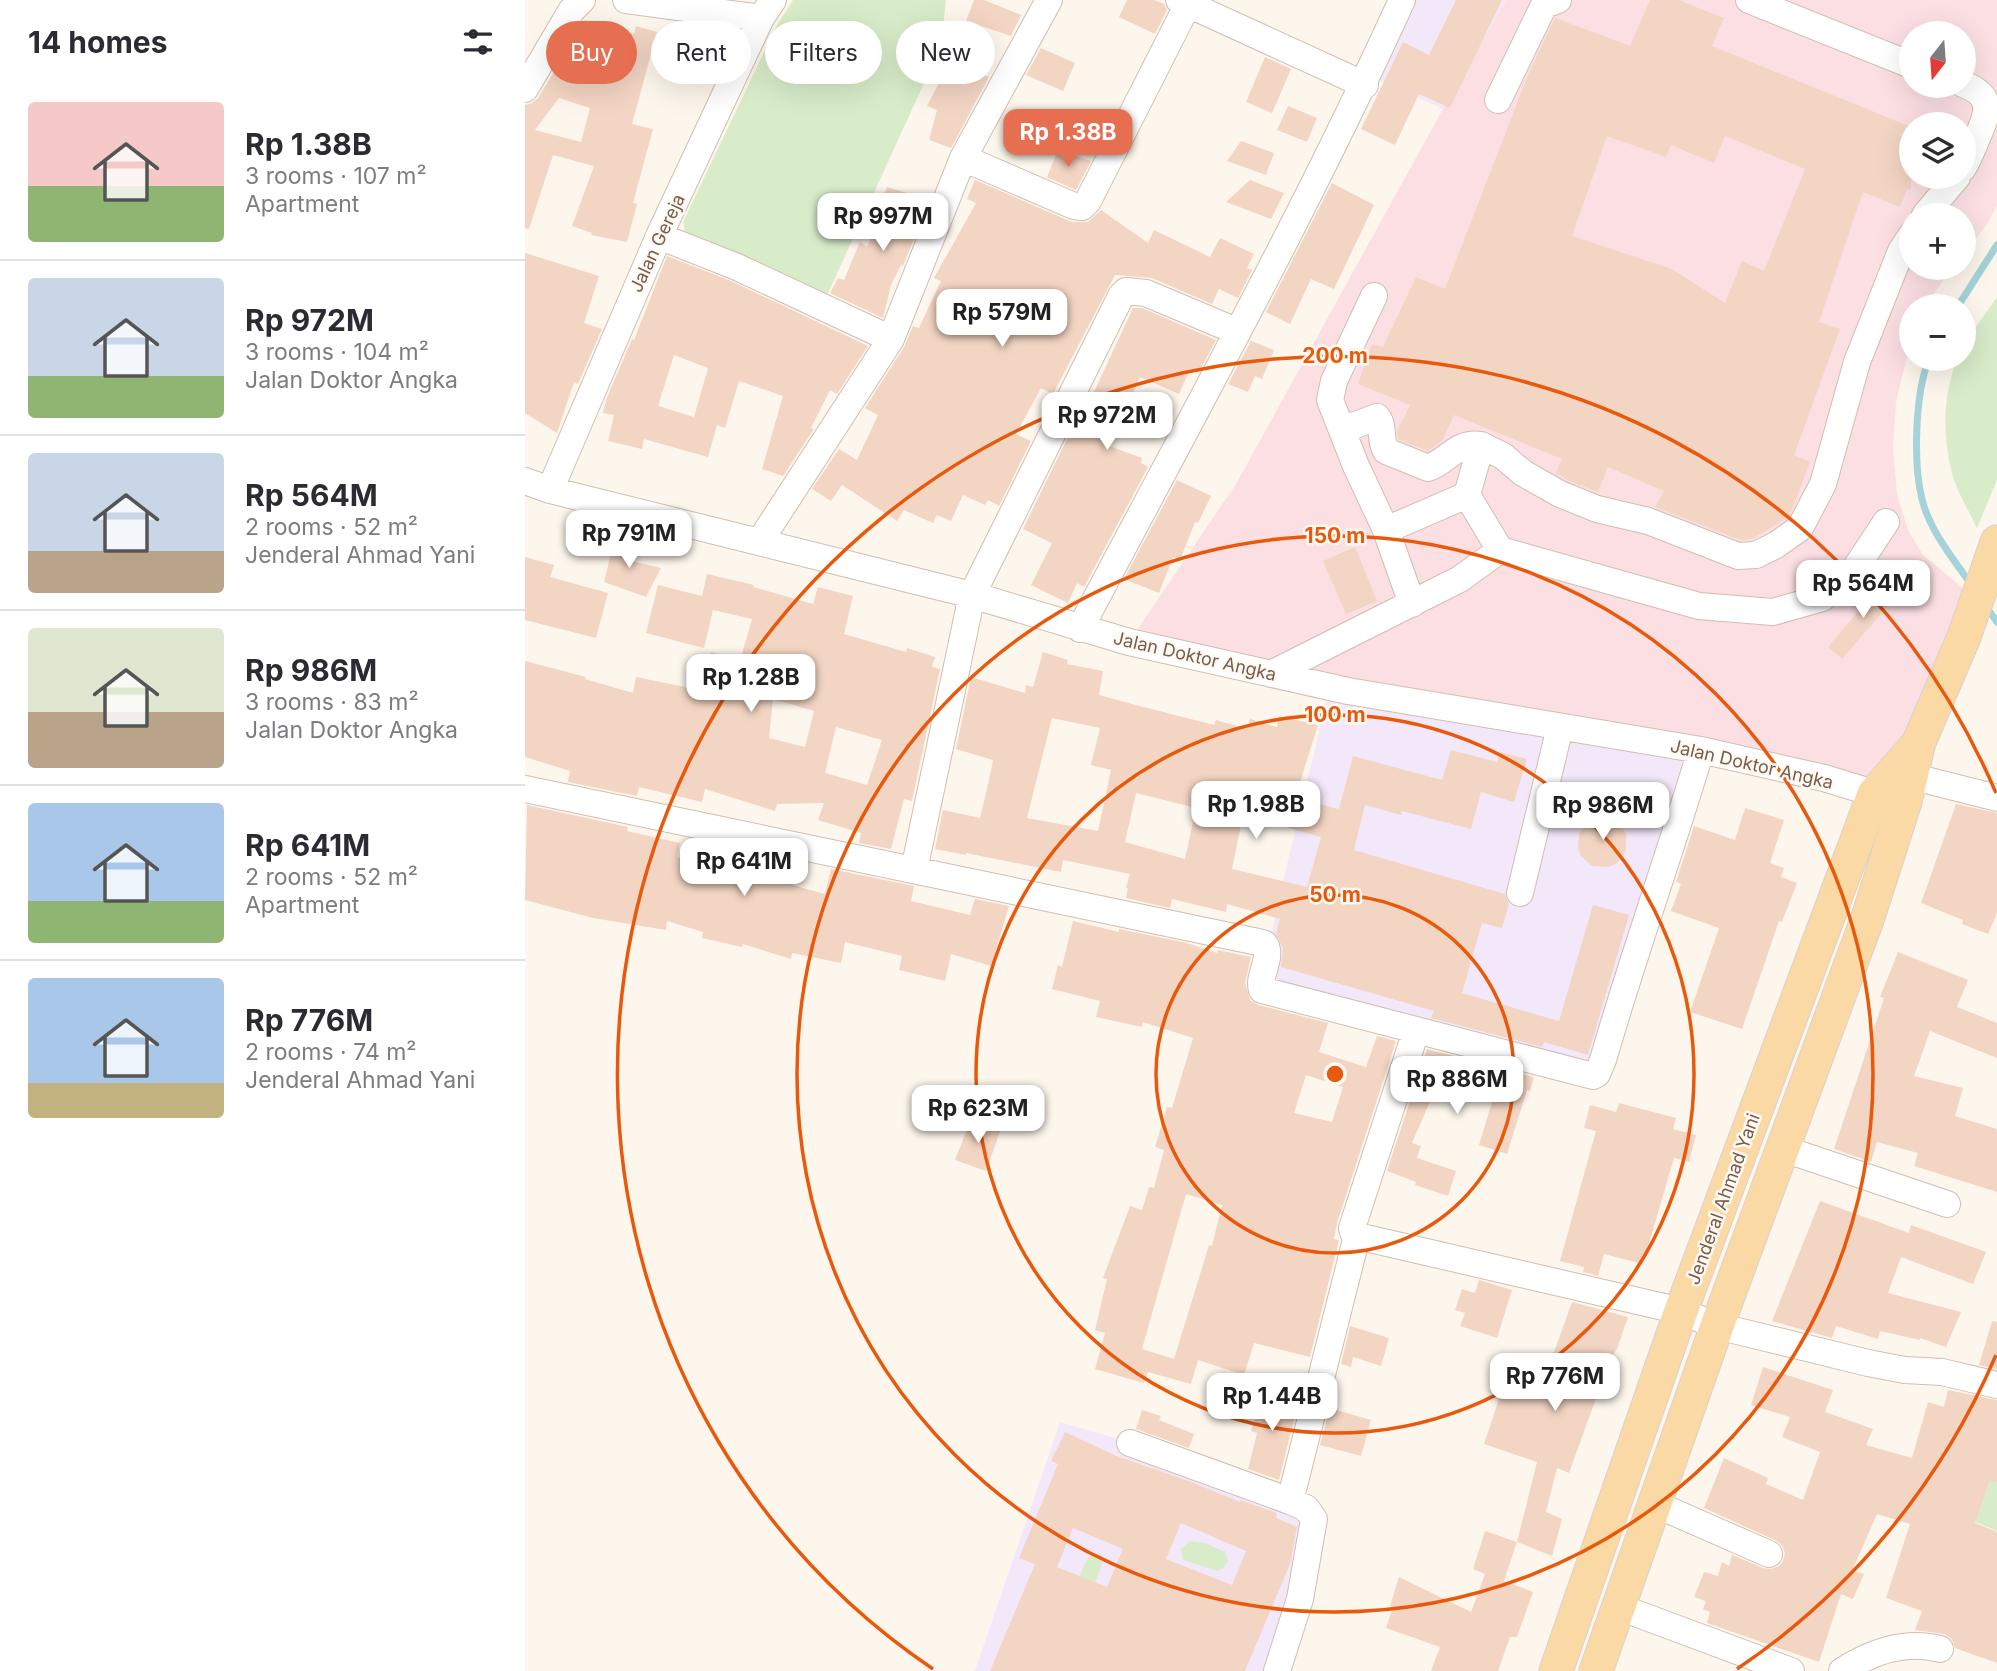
<!DOCTYPE html>
<html lang="en">
<head>
<meta charset="utf-8">
<style>
	:root { --surface:#fff; --page:#f7f7f7; --text:#2b2b33; --muted:#7c7c81; --line:#e1e1e2; --accent:#e76f51 }
	body { margin:0; font-family:Inter,sans-serif; background:var(--page); color:var(--text); height:100vh; display:flex; flex-direction:column; font-size:26px; white-space:nowrap }
	* { box-sizing:border-box; margin:0 }
	p { font-size:23px; color:var(--muted) }
	.icon { flex:none; width:38px; height:38px; fill:none; stroke:currentColor; stroke-width:2; stroke-linecap:round; stroke-linejoin:round }
	.map { position:relative; flex:1; overflow:hidden }
	.panel { display:flex; flex-direction:column; background:var(--surface); width:525px }
	.panel>* { flex:none }
	.hud { position:absolute; left:21px; top:21px; width:665px; height:63px; display:flex; gap:14px }
	.needle { width:46px; rotate:197deg }
	.controls { position:absolute; left:1374px; top:21px; display:grid; gap:14px }
	.controls a { display:grid; place-items:center; width:77px; height:77px; border-radius:50%; background:var(--surface); box-shadow:0 7px 28px #0002; font-size:35px }
	.price { position:absolute; translate:-50% -60px; padding:0 16px; border-radius:14px; background:#fff; color:#222; font-size:23px; line-height:46px; filter:drop-shadow(0 2px 4px #0008) }
	.price::after { content:''; position:absolute; left:50%; top:42px; width:21px; height:16px; margin-left:-10px; background:inherit; clip-path:polygon(0 0,100% 0,50% 100%) }
	.price.selected { background:var(--accent); color:#fff }
	ul { padding:0; list-style:none }
	li { display:flex; align-items:center; gap:21px; height:175px; padding:0 28px }
	li+li { border-top:2px solid var(--line) }
	li span { display:grid; place-items:center; flex:none; width:196px; height:140px; border-radius:7px; color:#555 }
	li>.icon { margin-inline-start:auto }
	span .icon { width:84px; height:84px; fill:#fffc; stroke-width:1 }
	li b { font-size:30px }
	h2 { display:flex; justify-content:space-between; align-items:center; height:84px; padding:0 28px; font-size:30px }
	.chip { padding:0 24px; border-radius:32px; background:var(--surface); box-shadow:0 7px 28px #0002; font-size:24px; line-height:63px }
	.chip.selected { background:var(--accent); color:#fff }
	main { display:flex; flex:1; min-height:0 }
	.map>svg:first-child { display:block }
	.education { fill:#f3e8fa }
	.medical { fill:#fbdfe3; fill-rule:evenodd }
	.green { fill:#d8ecc9 }
	.lines { fill:none; stroke-linecap:round; stroke-linejoin:round }
	.stream { stroke:#a5d3da; stroke-width:7 }
	.building { fill:#f3d5c3; fill-rule:evenodd }
	.minor-casing { stroke:#d1beb0; stroke-width:28 }
	.major-casing { stroke:#dad1cd; stroke-width:35 }
	.minor { stroke:#fff; stroke-width:26 }
	.major { stroke:#fbd9a5; stroke-width:33 }
	.ring { fill:none; stroke:#e8590c; stroke-width:3.5 }
	.labels { text-anchor:middle; dominant-baseline:central; stroke-width:5; stroke-linejoin:round; paint-order:stroke }
	.street-label { font-size:18px; fill:#7a5c4d; stroke:#fffaf3 }
	.centre { fill:#e8590c; stroke:#fffaf3; stroke-width:3.5 }
	.ring-label { font-size:21px; text-anchor:middle; font-weight:bold; fill:#e8590c; stroke:#fffaf3; stroke-width:5; stroke-linejoin:round; paint-order:stroke }
</style>
</head>
<body>
<main>
<section class="panel">
<h2>14 homes<svg class="icon" aria-label="filters" viewBox="0 0 24 24"><path d="M4 7h16M4 17h16"/><circle cx="9" cy="7" r="2"/><circle cx="15" cy="17" r="2"/></svg></h2>
<ul>
<li><span style="background:linear-gradient(#f6c9c9 60%,#8fb573 0)"><svg class="icon" aria-label="home" viewBox="0 0 24 24"><path d="M3 11l9-7 9 7M6 9v11h12V9"/></svg></span><div><b>Rp 1.38B</b><p>3 rooms · 107 m²</p><p>Apartment</p></div></li>
<li><span style="background:linear-gradient(#c9d6e8 70%,#8fb573 0)"><svg class="icon" aria-label="home" viewBox="0 0 24 24"><path d="M3 11l9-7 9 7M6 9v11h12V9"/></svg></span><div><b>Rp 972M</b><p>3 rooms · 104 m²</p><p>Jalan Doktor Angka</p></div></li>
<li><span style="background:linear-gradient(#c9d6e8 70%,#b9a48a 0)"><svg class="icon" aria-label="home" viewBox="0 0 24 24"><path d="M3 11l9-7 9 7M6 9v11h12V9"/></svg></span><div><b>Rp 564M</b><p>2 rooms · 52 m²</p><p>Jenderal Ahmad Yani</p></div></li>
<li><span style="background:linear-gradient(#dfe7d0 60%,#b9a48a 0)"><svg class="icon" aria-label="home" viewBox="0 0 24 24"><path d="M3 11l9-7 9 7M6 9v11h12V9"/></svg></span><div><b>Rp 986M</b><p>3 rooms · 83 m²</p><p>Jalan Doktor Angka</p></div></li>
<li><span style="background:linear-gradient(#a9c7e8 70%,#8fb573 0)"><svg class="icon" aria-label="home" viewBox="0 0 24 24"><path d="M3 11l9-7 9 7M6 9v11h12V9"/></svg></span><div><b>Rp 641M</b><p>2 rooms · 52 m²</p><p>Apartment</p></div></li>
<li><span style="background:linear-gradient(#a9c7e8 75%,#c2b280 0)"><svg class="icon" aria-label="home" viewBox="0 0 24 24"><path d="M3 11l9-7 9 7M6 9v11h12V9"/></svg></span><div><b>Rp 776M</b><p>2 rooms · 74 m²</p><p>Jenderal Ahmad Yani</p></div></li>
</ul>
</section>
<div class="map">
<svg width="1472" height="1671" viewBox="0 0 1472 1671">
	<rect width="100%" height="100%" fill="#fdf6ec"/>
	<!-- education -->
	<path class="education" d="M890 0H982L927 113 852 79Z
		M805 687 1176 750 1068 1067 738 984 751 910Z
		M535 1422 604 1442 781 1508 752 1671H450Z"/>
	<!-- medical -->
	<path class="medical" d="M982 0H1472V205L1463 223 1439 254 1438 215H1386V268H1427L1400 306H1386V340L1371 402 1368 449 1372 494 1383 530 1398 555 1451 599 1439 637 1350 785 604 642 711 484 924 98ZM1386 33H1438V86H1386ZM1386 124H1438V177H1386Z"/>
	<!-- green -->
	<path class="green" d="M268 0H421L416 46 299 302 161 236 158 222 251 27Z
		M1472 297V480L1452 528C1444 511 1432 492 1427 473 1417 435 1418 395 1432 359H1438L1439 344Z
		M1465 1481 1472 1483V1531L1450 1522Z
		M665 1541 680 1543 700 1552 703 1561 699 1568 692 1571 658 1560 656 1549Z
		M566 1553 577 1554V1563L551 1637 525 1657 558 1567Z"/>
	<g class="lines">
		<!-- stream -->
		<path class="stream" d="M1433 306 1472 245
			M1404 359C1390 393 1388 463 1397 499 1404 529 1428 559 1446 584
			M1460 605 1472 622"/>
	</g>
	<!-- building -->
	<path class="building" d="M449 0H459L496 15 486 36 441 21Z
		M602 0H629L639 4 642 10 630 34 594 17Z
		M931 0H977L925 108 894 94 870 145 836 129 878 42 904 55Z
		M1125 0H1153L1199 18 1187 46 1386 127V190L1382 189 1375 207 1338 192 1294 322 1315 329 1269 455 1285 462 1266 512 1263 517 1227 539 1216 540 1130 507 1139 491 1083 467 1073 492 1042 480 1031 473 1037 459 929 415 917 441 903 451 873 439 872 431 885 405 833 384 847 344 858 347 891 277 920 289 1003 75 1030 18 1105 46ZM1082 136 1141 157 1146 145 1189 163 1200 136 1280 169 1239 271 1217 261 1200 303 1147 269 1047 236Z
		M60 20 109 34 111 26 132 32 107 124 128 129 108 203 112 204 102 242 66 235 67 233 47 226 69 166 28 155 4 229 0 228V105L7 103 13 98 33 65 42 68 54 29ZM34 98 65 108 56 142 10 130Z
		M516 48 550 63 538 91 501 75Z
		M419 56 464 77 426 148 404 140 412 110 402 106 413 85 410 72Z
		M740 57 766 69 747 113 721 102Z
		M763 106 792 118 782 142 752 130Z
		M716 141 749 153 741 175 702 161Z
		M533 150 566 161 551 190 522 177Z
		M450 180 547 222H563L576 210 623 243 629 230 685 257 695 238 729 254 722 268 727 270 713 298 694 289 687 304 627 278 590 275 528 394 516 388 491 434 506 441 474 506 463 500 460 505 438 495 426 521 412 515 408 523 379 510 372 521 317 485 306 501 287 489 314 449 332 460 353 415 340 408 379 347 388 326 394 328 416 281 409 278 451 203 442 199Z
		M725 180 759 193 746 219 701 202Z
		M807 183 849 205 809 289 786 279 765 324 741 312Z
		M362 187 392 196 393 194 405 199 378 266 376 265 366 285 358 318 305 293 313 278 319 280 335 242 342 247 360 208 355 206Z
		M0 253 74 276 59 323 77 329 53 384 49 382 32 433 0 413Z
		M142 256 206 281 343 346 312 394 305 390 286 428 289 429 258 476 237 469 258 396 214 381 200 428 192 425 183 457 119 439 117 449 83 441 89 415 78 413 81 400 107 339 109 340ZM149 355 183 368 169 417 133 406Z
		M608 308H617L691 340 674 372 665 369 654 394 615 377 584 446 617 458 616 463 623 467 559 587 552 583 543 603 506 585 527 543 498 529 546 431 550 433Z
		M726 341 749 350 737 379 730 376 723 392 703 384Z
		M652 480 686 496 673 523 670 522 655 560 648 557 634 593 599 579Z
		M90 538 112 543 106 561 136 568 121 597 79 582Z
		M830 547 852 601 821 614 798 561Z
		M0 557 29 565 25 577 83 593 71 638 0 620Z
		M182 574 229 585 228 587 288 604 293 587 328 596 319 634 381 652 382 648 410 657 407 667 415 669 387 801 379 799 366 849 334 843 336 833 293 820 299 803 252 804 250 811 180 789 177 802 114 787 112 796 43 782 45 771 0 757V661L61 677 60 679 108 693 111 677 175 690 186 652 215 661 227 619 188 610 179 648 121 633 133 585 177 596ZM248 699 289 711 280 747 244 738ZM311 727 357 740 342 785 300 773Z
		M1358 582 1373 594 1317 659 1303 647Z
		M518 652 543 660 542 664 578 671 574 695 607 704 689 725 691 720 722 729 725 719 752 727 754 716 793 725 770 798 814 809 828 756 917 780 926 750 972 762 975 752 1002 759 989 802 956 792 946 829 877 811 876 815 840 805 829 850 980 894 984 904 977 928 957 923 937 993 1034 1021 1068 905 1104 915 1063 1055 1019 1042 1017 1047 906 1018 909 1011 756 967 758 949 751 933 755 919 702 904 701 912 647 899 645 908 601 898 603 888H601L605 874 538 860 536 872 441 853V855L410 849 418 810 455 818 464 780 468 760 431 749 446 677 500 693 501 685 508 687ZM527 718 575 728 566 765 586 770 573 831 502 818ZM611 793 671 808 660 859 600 842ZM718 815 796 837 782 887 707 869Z
		M1431 804 1472 813V913L1463 934 1437 924 1438 920 1396 903Z
		M2 805 103 827 102 831 155 843 152 857 187 868 194 846 237 854 266 864 260 883 300 894 306 869 389 886 386 901 445 915 450 899 484 906 466 966 426 954 420 981 374 970 377 956 320 942 316 963 267 953 266 959 218 944 217 947 177 938 178 932 142 921 141 930 68 918 0 900Z
		M1220 808 1259 820 1245 863 1259 868 1256 877 1272 883 1257 922 1254 921 1217 1029 1165 1012 1194 928 1146 911 1156 884 1151 882 1169 826 1210 840Z
		M1088 813 1101 834V851L1091 864 1083 867 1067 866 1056 856 1053 849 1054 833 1065 820Z
		M548 921 594 932V929L662 943 692 953 693 950 726 957 720 983 725 1000 733 1005 803 1023 794 1052 841 1067 852 1036 871 1041 812 1223 809 1239 814 1240 785 1357 729 1343 719 1375 673 1360 666 1384 623 1372 619 1383 570 1369 580 1333 570 1330 582 1279 578 1278 605 1206 617 1210 624 1187 629 1188 639 1150 630 1147 642 1107 647 1108 668 1038 618 1022 617 1027 571 1017 575 1001 527 989 533 965 537 967ZM781 1075 818 1087 807 1122 769 1113ZM661 1194 697 1205 687 1246 684 1245 649 1359 617 1349Z
		M1373 952 1443 980 1432 1007 1472 1023V1058L1405 1031 1389 1076 1438 1088 1430 1116 1472 1129V1192L1389 1166 1393 1153 1352 1142 1346 1162 1309 1149 1359 998 1355 997Z
		M902 1049 1009 1077 1005 1091 1002 1090 982 1154 954 1145 972 1085 918 1072 887 1143 896 1146 892 1158 931 1171 923 1196 890 1185 891 1182 862 1171Z
		M1094 1103 1151 1118 1148 1129 1171 1135 1164 1162 1149 1158 1118 1264 1079 1254 1073 1276 1058 1272 1059 1267 1035 1261 1071 1131 1059 1128 1065 1105 1091 1112Z
		M446 1119 476 1129 461 1171 430 1160Z
		M1295 1201 1384 1233 1386 1225 1461 1252 1448 1284 1376 1257 1363 1293 1436 1312 1421 1347 1395 1338V1340L1355 1331 1353 1339 1311 1326 1307 1338 1247 1321Z
		M954 1280 987 1290 972 1338 935 1326 940 1313 930 1310 937 1289 950 1293Z
		M1047 1302 1103 1317 1092 1349 1065 1386 1074 1390 1044 1473 1032 1468 1021 1512 1037 1519 1027 1556 992 1542 1012 1462 959 1444 978 1387 993 1392 1002 1366 1022 1372Z
		M1467 1321 1472 1322V1369L1454 1365Z
		M825 1326 864 1338 856 1366 828 1357 826 1367 816 1364Z
		M1238 1367 1308 1390 1300 1412 1348 1429 1341 1445 1387 1458 1403 1402 1419 1407 1423 1390 1472 1400V1483L1465 1481 1450 1523 1472 1532V1663L1430 1648 1426 1638 1419 1634 1390 1630 1397 1611 1361 1598 1385 1524 1352 1514 1327 1571 1339 1574 1328 1599 1316 1594 1294 1662 1182 1623 1185 1612 1178 1609 1181 1601 1169 1597 1179 1572 1193 1576 1197 1562 1204 1566 1207 1555 1238 1568 1246 1569 1254 1566 1258 1561 1260 1553 1257 1545 1250 1540 1179 1508 1199 1458 1243 1478 1241 1484 1278 1500 1295 1452 1257 1437 1265 1417 1226 1405Z
		M740 1388 774 1399 754 1480 723 1469 732 1433 726 1431Z
		M805 1408 846 1420 836 1456 795 1445Z
		M617 1410 636 1416 634 1420 669 1434 664 1448 611 1429Z
		M540 1432 589 1455 666 1482 715 1502V1500L752 1513 751 1518 772 1527 765 1564 720 1671H465L510 1564 494 1558 533 1464 526 1461ZM656 1523 721 1551 707 1585 641 1559ZM548 1528 598 1549 582 1587 532 1567Z
		M960 1531 992 1542 979 1581 1008 1592 992 1637H985L973 1671H906L915 1647 861 1628 868 1607 865 1606 874 1577 946 1612 960 1574 948 1569Z"/>
	<g class="lines">
		<!-- minor casing -->
		<g class="minor-casing">
			<path id="minor" d="M101 0 236 18
				M654 0 840 85
				M1224 0 1386 65
				M1438 84C1470 96 1463 113 1452 138 1448 148 1444 158 1438 168
				M0 89 46 11 57 0
				M973 100 1019 5 1033 0
				M438 158 549 206 557 207 563 201 663 4
				M1400 215 1432 177
				M134 236 212 267 366 339
				M849 296 809 381 805 400 831 466 861 530 887 604
				M817 430 852 417C860 426 854 441 861 451L903 468C923 461 932 441 956 445
				M0 481 25 490 447 595 604 642 823 691 1176 750 1299 778 1368 799
				M25 490 134 236 236 18 248 0
				M861 530 942 495 956 445 978 456 998 473 1035 494 1072 509 1123 521 1213 556 1231 555 1251 545 1275 528 1298 484 1332 362 1376 251 1386 236
				M235 541 366 339 438 158 524 0
				M975 550 1174 606 1248 612 1297 598 1324 578 1361 522
				M555 629C665 420 780 214 877 0
				M746 674 935 579 975 550 942 495
				M1369 772 1472 798
				M0 789 733 942 740 944C748 959 732 976 737 990L1068 1076 1072 1074 1078 1060C1108 956 1145 854 1176 750
				M389 870 447 595 596 296 601 291 621 293 711 331
				M995 893 1035 727
				M1259 1149 1422 1204
				M832 1236 1156 1311 1192 1326 1343 1363 1380 1370 1417 1372 1472 1385
				M605 1443 765 1501 781 1508 789 1519 775 1599 752 1671
				M765 1501 832 1236 828 1232 827 1228 891 1031
				M1130 1504 1244 1554
				M1094 1607 1266 1671
				M1317 1671C1346 1652 1381 1640 1415 1649"/>
		</g>
		<!-- major casing -->
		<g class="major-casing">
			<path id="major" d="M1031 1671 1156 1311 1349 794 1393 744
				M1071 1671 1192 1326 1342 920 1380 802 1394 742 1439 637 1472 542"/>
		</g>
		<!-- minor -->
		<use href="#minor" class="minor"/>
		<!-- major -->
		<use href="#major" class="major"/>
	</g>
	<!-- distance rings -->
	<g class="ring">
		<circle cx="810" cy="1074" r="179"/>
		<circle cx="810" cy="1074" r="359"/>
		<circle cx="810" cy="1074" r="538"/>
		<path d="M1471 1355A718 718 0 0 1 1212 1669M408 1669A718 718 0 1 1 1471 793"/>
	</g>
	<g class="labels">
		<!-- street labels -->
		<g class="street-label">
			<text transform="translate(132 243) rotate(-65)">Jalan Gereja</text>
			<text transform="translate(670 656) rotate(13)">Jalan Doktor Angka</text>
			<text transform="translate(1227 764) rotate(13)">Jalan Doktor Angka</text>
			<text transform="translate(1198 1199) rotate(-70)">Jenderal Ahmad Yani</text>
		</g>
	</g>
	<circle cx="810" cy="1074" r="10" class="centre"/>
	<g class="ring-label">
		<text x="810" y="363">200 m</text>
		<text x="810" y="543">150 m</text>
		<text x="810" y="722">100 m</text>
		<text x="810" y="902">50 m</text>
	</g>
</svg>
<div class="controls">
<a><svg class="needle" viewBox="-14 -14 28 28"><path d="M0-13l5 13h-10z" fill="#e53935"/><path d="M0 13l5-13h-10z" fill="#7c7c81"/></svg></a>
<a><svg class="icon" aria-label="layers" viewBox="0 0 24 24"><path d="M12 4l9 5-9 5-9-5zM3 14l9 5 9-5"/></svg></a>
<a>+</a>
<a>−</a>
</div>
<b class="price selected" style="left:543px;top:169px">Rp 1.38B</b>
<b class="price" style="left:358px;top:253px">Rp 997M</b>
<b class="price" style="left:477px;top:349px">Rp 579M</b>
<b class="price" style="left:582px;top:452px">Rp 972M</b>
<b class="price" style="left:104px;top:570px">Rp 791M</b>
<b class="price" style="left:1338px;top:620px">Rp 564M</b>
<b class="price" style="left:226px;top:714px">Rp 1.28B</b>
<b class="price" style="left:731px;top:841px">Rp 1.98B</b>
<b class="price" style="left:1078px;top:842px">Rp 986M</b>
<b class="price" style="left:219px;top:898px">Rp 641M</b>
<b class="price" style="left:932px;top:1116px">Rp 886M</b>
<b class="price" style="left:453px;top:1145px">Rp 623M</b>
<b class="price" style="left:1030px;top:1413px">Rp 776M</b>
<b class="price" style="left:747px;top:1433px">Rp 1.44B</b>
<div class="hud">
<a class="chip selected">Buy</a>
<a class="chip">Rent</a>
<a class="chip">Filters</a>
<a class="chip">New</a>
</div>
</div>
</main>
</body>
</html>
